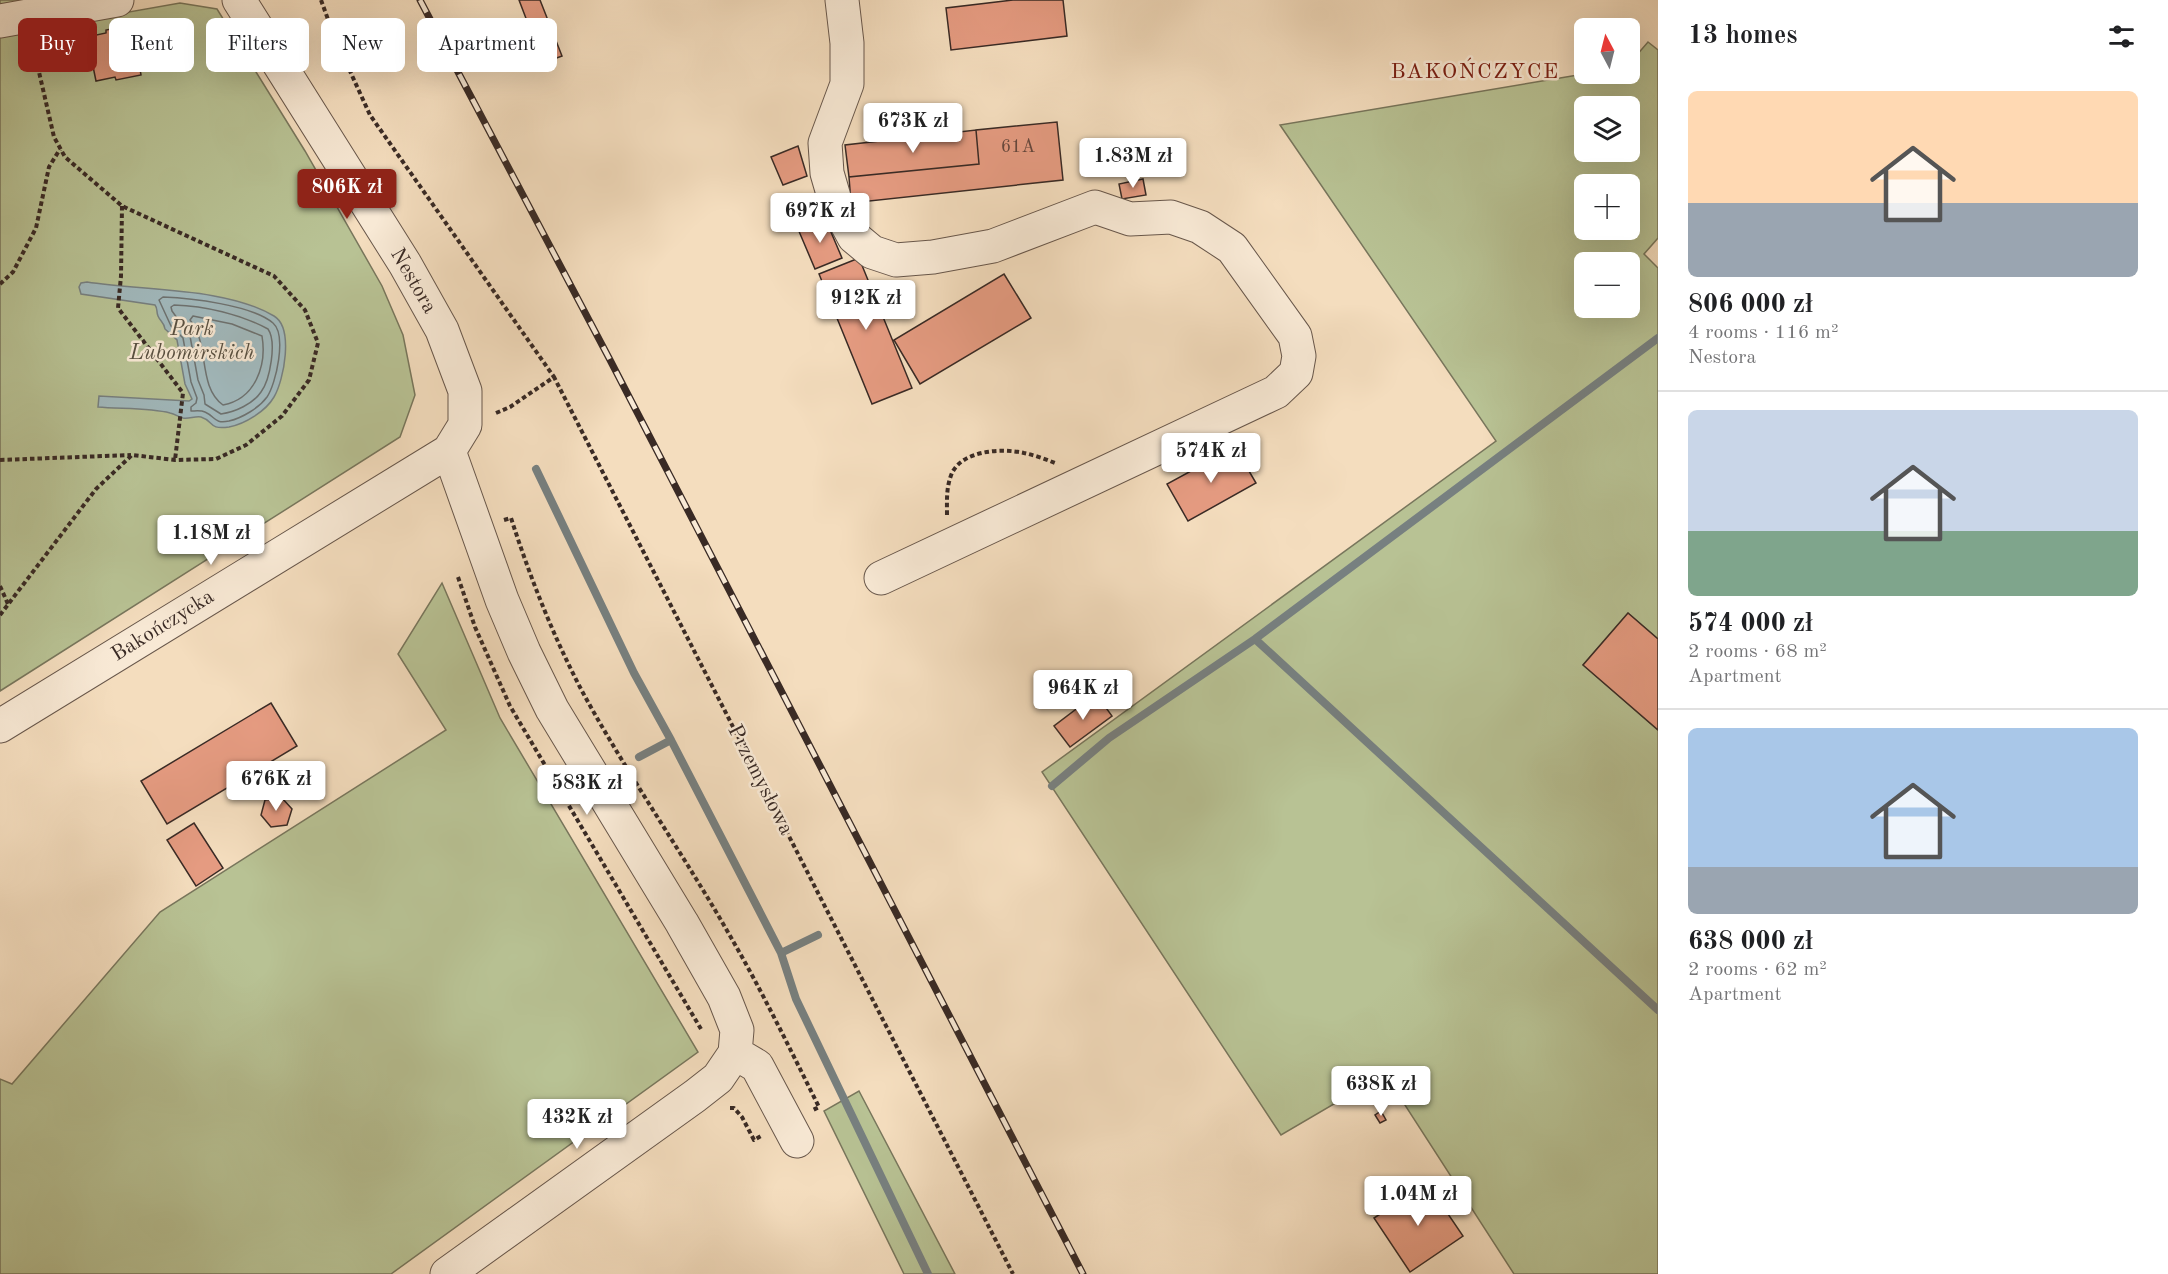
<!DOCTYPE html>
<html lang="en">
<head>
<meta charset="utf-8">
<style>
	:root { --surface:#fff; --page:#f6f6f6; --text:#202124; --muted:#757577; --line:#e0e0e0; --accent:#8f2418 }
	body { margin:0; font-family:"Old Standard TT",serif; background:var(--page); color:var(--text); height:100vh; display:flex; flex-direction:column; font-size:22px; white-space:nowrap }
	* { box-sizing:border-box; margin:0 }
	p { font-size:20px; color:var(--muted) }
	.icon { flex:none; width:33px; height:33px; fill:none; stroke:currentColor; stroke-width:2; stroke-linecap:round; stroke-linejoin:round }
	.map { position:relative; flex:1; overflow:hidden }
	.details { display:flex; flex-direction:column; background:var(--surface); width:510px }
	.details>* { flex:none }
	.banner { position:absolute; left:18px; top:18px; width:570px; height:54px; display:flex; gap:12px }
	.needle { width:39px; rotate:353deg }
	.fabs { position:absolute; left:1574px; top:18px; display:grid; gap:12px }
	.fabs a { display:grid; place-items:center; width:66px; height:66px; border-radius:9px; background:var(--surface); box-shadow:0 6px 24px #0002; font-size:30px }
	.price { position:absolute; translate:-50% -51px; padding:0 14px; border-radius:6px; background:#fff; color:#222; font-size:20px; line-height:39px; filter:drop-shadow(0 2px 3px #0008) }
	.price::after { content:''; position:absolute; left:50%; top:36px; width:18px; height:14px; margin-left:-9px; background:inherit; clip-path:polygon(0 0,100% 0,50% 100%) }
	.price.current { background:var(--accent); color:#fff }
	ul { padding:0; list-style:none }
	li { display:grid; align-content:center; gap:12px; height:318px; padding:0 30px }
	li+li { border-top:2px solid var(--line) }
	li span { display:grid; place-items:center; height:186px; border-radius:9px; color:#555 }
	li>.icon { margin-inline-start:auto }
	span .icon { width:108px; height:108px; fill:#fffc; stroke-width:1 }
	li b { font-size:26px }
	h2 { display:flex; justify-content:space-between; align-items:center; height:72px; padding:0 30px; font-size:26px }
	.chip { padding:0 21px; border-radius:9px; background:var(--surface); box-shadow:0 6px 24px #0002; font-size:21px; line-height:54px }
	.chip.current { background:var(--accent); color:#fff }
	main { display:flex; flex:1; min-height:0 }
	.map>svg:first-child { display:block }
	.green { fill:#b8c294; stroke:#78765c; stroke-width:1.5; fill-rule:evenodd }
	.water { fill:#a1b9bd; stroke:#778080; stroke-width:1.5 }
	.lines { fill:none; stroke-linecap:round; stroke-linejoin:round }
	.shore { stroke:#6d7271; stroke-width:1.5 }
	.stream { stroke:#778080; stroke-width:8 }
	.building { fill:#e59b81; stroke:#392a25; stroke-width:1.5 }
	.minor-casing { stroke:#68574b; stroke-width:35 }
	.path { stroke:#392a25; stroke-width:4; stroke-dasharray:4.5 3; stroke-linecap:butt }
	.minor { stroke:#f8e9d5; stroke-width:33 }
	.rail-casing { stroke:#392a25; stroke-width:7 }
	.rail { stroke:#f8e9d5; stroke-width:4.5; stroke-dasharray:14; stroke-linecap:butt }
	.labels { text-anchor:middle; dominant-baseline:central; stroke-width:5; stroke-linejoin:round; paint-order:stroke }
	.number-label { font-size:18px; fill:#64463c }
	.street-label { font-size:21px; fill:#392a25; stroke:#f8e9d5 }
	.park-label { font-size:21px; font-style:italic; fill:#595041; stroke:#f8e9d5 }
	.neighbourhood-label { font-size:22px; letter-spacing:1.5px; fill:#7a1f14; stroke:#f8e9d5 }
</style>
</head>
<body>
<main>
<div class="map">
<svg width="1658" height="1274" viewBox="0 0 1658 1274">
	<rect width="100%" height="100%" fill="#f4ddbe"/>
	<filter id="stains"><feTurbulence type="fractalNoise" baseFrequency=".00333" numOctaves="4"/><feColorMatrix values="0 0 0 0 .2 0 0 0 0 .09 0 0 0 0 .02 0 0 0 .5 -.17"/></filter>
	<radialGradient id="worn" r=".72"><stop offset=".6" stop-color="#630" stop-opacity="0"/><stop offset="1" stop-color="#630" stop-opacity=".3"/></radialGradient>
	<!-- green -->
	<path class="green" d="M0 0H114L118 14 180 3 217 9 305 151 382 286 403 335 415 395 400 437 0 691Z
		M1648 42 1658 50V238L1644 254 1658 268V639L1628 613 1583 665 1658 730V1274H1514L1385 1074 1281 1135 1042 772 1496 441 1280 125 1584 74H1629V64ZM1584 106H1629V152H1584ZM1584 184H1629V230H1584ZM1584 262H1629V308H1584Z
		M442 583 500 718 698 1052 391 1274H0V1079L12 1084 160 912 446 730 398 654Z
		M859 1091 955 1274H904L824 1111Z"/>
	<!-- water -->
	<path class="water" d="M87 282C143 291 225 287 274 316 294 328 284 380 274 397 266 411 245 424 229 427 208 430 214 421 201 417 195 416 189 419 183 418 179 417 175 414 170 413 150 408 119 409 98 407L99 396 189 401 192 399 185 384 177 340 165 329C164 322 160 321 158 316 156 311 158 309 155 305L81 294 79 287 81 283Z"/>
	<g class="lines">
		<!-- shore -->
		<path class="shore" d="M163 297C190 298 252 305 273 323 287 335 276 384 267 397 259 408 242 418 229 421 214 424 216 417 205 412 201 410 195 411 191 411V407L196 403 197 398 191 382 183 338 171 326 159 300Z
			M174 305C205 306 240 314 268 329 277 342 270 380 261 392 253 404 235 412 221 414L205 404 204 395 198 380 190 336 172 311 171 307Z
			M193 316 232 324 262 336C267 366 255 399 223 405 197 386 210 343 190 320Z"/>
		<!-- stream -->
		<path class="stream" d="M536 469 634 673 671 740 781 953
			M1255 639 1658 1010
			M639 757 671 740
			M1052 786 1109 738 1255 639 1658 338
			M818 935 781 953 796 999 928 1274"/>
	</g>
	<!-- building -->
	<path class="building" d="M519 0H540L562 56 543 63Z
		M1013 0H1063L1067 36 951 50 946 8Z
		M145 22 151 49 137 52 141 75 116 80 115 77 96 81 87 37 106 33V30Z
		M1057 122 1063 180 851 203 849 177 979 164 976 130Z
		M976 130 979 164 849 177 845 145Z
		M798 146 807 176 783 185 771 157Z
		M1143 179 1146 195 1122 199 1119 184Z
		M825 218 842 258 815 269 798 229Z
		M859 258 912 388 872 404 819 274Z
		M1004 274 1031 318 920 384 894 340Z
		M1235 447 1256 483 1188 521 1167 484Z
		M1628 613 1658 639V730L1583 665Z
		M1096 694 1112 716 1070 747 1054 726Z
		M271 703 297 746 167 824 141 781Z
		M282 798 292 809 287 825 271 827 261 815 265 800Z
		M194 823 223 868 196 886 167 840Z
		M1381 1111 1386 1120 1380 1123 1375 1115Z
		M1427 1183 1463 1236 1410 1272 1374 1218Z"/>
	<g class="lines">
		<!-- minor casing -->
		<g class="minor-casing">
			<path id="minor" d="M842 0 847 43V84L825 143 827 173 836 204 854 237 872 252 896 260 933 257 993 246 1095 207 1130 219 1171 217 1200 227 1232 248 1295 336 1299 356 1296 373 1276 392 881 578
				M0 21 117 0
				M449 451 502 600 524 652 552 709 682 923 724 997 737 1030 735 1053 757 1066 797 1141
				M0 726 449 451 465 425V391L442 330 405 264 239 0
				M447 1274 695 1096 718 1078 735 1053"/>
		</g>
		<!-- path -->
		<path class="path" d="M321 0 334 36 370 115 554 377
			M122 206 121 276 118 308 183 393 175 460
			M0 284 13 272 36 228 49 167 60 149
			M496 413 510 407 554 377 1013 1274
			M0 460 131 455
			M947 515C947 500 946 487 952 473 963 450 1002 448 1024 453 1034 455 1045 459 1055 463
			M504 520 511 518C530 577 553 636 582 691 628 776 685 856 733 941 764 995 791 1051 819 1107L813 1110
			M458 577 475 627 510 706 701 1029
			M0 586 8 604
			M0 615 96 489 132 455 175 460 216 459 246 445 282 416 309 380 318 343 305 310 274 276 122 206 65 157 54 137 33 46
			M730 1108H734L742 1117 754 1140 761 1136"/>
		<!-- minor -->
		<use href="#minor" class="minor"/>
		<!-- rail casing -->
		<g class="rail-casing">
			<path id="rail" d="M420 0 609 358 1083 1274"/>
		</g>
		<!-- rail -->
		<use href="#rail" class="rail"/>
	</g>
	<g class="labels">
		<!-- number labels -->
		<g class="number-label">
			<text x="1018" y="147">61A</text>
		</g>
		<!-- street labels -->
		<g class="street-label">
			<text transform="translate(413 281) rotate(60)">Nestora</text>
			<text transform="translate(163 626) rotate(-32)">Bakończycka</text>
			<text transform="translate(760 780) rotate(63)">Przemysłowa</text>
		</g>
		<!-- park labels -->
		<g class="park-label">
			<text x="192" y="329">Park<tspan x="192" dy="24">Lubomirskich</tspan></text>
		</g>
		<!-- neighbourhood labels -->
		<g class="neighbourhood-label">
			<text x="1475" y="72">BAKOŃCZYCE</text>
		</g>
	</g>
	<rect width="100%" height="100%" filter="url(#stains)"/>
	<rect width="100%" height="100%" fill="url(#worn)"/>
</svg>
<div class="fabs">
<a><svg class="needle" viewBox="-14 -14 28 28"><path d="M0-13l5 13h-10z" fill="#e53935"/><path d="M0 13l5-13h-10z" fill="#757577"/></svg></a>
<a><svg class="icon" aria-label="layers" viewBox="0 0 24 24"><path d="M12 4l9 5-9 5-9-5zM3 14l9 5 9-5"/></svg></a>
<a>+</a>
<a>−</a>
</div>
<b class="price" style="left:913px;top:154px">673K zł</b>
<b class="price" style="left:1133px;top:189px">1.83M zł</b>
<b class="price current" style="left:347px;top:220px">806K zł</b>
<b class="price" style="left:820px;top:244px">697K zł</b>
<b class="price" style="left:866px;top:331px">912K zł</b>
<b class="price" style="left:1211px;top:484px">574K zł</b>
<b class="price" style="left:211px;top:566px">1.18M zł</b>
<b class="price" style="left:1083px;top:721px">964K zł</b>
<b class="price" style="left:276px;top:812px">676K zł</b>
<b class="price" style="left:587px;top:816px">583K zł</b>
<b class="price" style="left:1381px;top:1117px">638K zł</b>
<b class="price" style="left:577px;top:1150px">432K zł</b>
<b class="price" style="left:1418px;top:1227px">1.04M zł</b>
<div class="banner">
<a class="chip current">Buy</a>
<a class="chip">Rent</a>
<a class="chip">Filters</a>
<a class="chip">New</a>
<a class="chip">Apartment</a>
</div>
</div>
<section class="details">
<h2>13 homes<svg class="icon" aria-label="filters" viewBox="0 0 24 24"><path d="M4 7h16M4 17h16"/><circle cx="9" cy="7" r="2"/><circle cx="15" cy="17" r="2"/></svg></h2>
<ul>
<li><span style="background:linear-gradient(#ffd9b3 60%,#9aa5b1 0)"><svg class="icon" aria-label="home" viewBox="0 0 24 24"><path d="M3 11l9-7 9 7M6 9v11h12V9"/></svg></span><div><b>806 000 zł</b><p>4 rooms · 116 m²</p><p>Nestora</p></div></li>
<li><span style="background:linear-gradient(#c9d6e8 65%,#7fa58c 0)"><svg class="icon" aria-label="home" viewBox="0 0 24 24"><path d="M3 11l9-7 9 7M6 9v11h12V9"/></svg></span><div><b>574 000 zł</b><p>2 rooms · 68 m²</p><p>Apartment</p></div></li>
<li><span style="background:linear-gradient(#a9c7e8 75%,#9aa5b1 0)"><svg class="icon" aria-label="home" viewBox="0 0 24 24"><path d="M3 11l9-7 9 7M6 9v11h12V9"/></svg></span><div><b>638 000 zł</b><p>2 rooms · 62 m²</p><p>Apartment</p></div></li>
</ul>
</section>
</main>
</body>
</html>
